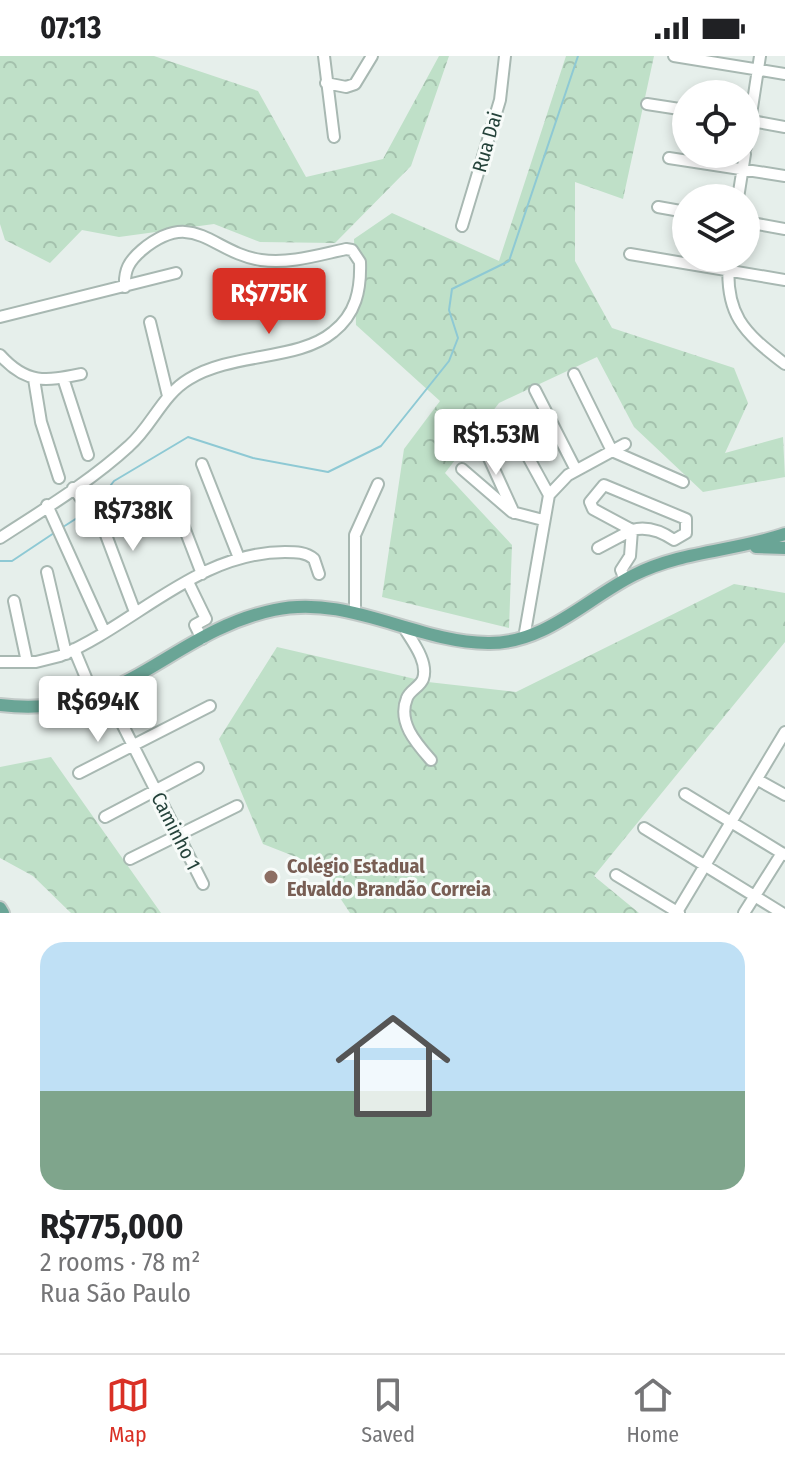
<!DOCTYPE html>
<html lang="en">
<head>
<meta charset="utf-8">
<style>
	:root { --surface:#fff; --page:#f6f6f6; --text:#202124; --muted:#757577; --line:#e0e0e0; --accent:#d93025 }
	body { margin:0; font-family:"Fira Sans Condensed",sans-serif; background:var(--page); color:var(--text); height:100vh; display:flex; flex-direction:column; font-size:30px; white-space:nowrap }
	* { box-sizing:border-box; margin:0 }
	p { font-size:26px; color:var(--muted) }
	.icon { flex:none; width:44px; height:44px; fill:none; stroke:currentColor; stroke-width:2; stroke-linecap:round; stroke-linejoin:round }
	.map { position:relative; height:857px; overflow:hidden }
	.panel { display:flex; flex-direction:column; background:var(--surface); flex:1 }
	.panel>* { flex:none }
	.controls { position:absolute; left:672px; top:24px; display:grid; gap:16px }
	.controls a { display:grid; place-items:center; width:88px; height:88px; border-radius:50%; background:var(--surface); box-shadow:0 4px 12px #0003; font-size:40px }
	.price { position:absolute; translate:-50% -68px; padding:0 18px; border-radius:8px; background:#fff; color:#222; font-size:26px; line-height:52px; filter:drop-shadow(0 2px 4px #0008) }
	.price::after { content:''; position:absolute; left:50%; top:48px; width:24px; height:18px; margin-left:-12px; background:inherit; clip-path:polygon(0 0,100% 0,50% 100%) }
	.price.active { background:var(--accent); color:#fff }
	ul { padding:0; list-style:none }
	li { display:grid; align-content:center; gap:16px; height:424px; padding:0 40px }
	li+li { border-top:2px solid var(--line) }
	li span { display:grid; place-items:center; height:248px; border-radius:24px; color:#555 }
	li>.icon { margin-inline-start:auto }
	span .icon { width:144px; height:144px; fill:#fffc; stroke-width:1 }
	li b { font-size:34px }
	.status { display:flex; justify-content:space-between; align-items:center; height:56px; padding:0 40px; background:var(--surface); direction:ltr }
	.status svg { height:22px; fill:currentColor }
	.tabs { display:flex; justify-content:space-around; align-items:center; height:112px; border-top:2px solid var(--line); background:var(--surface); font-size:22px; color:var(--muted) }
	.tabs a { display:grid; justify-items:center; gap:4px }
	.tabs .active { color:var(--accent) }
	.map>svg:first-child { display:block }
	.forest { fill:url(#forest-crowns) }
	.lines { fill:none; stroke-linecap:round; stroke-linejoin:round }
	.stream { stroke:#8ec9d4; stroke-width:2 }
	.minor-casing { stroke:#a8b8b2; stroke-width:14 }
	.major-casing { stroke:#c2cac8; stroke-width:16 }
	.minor { stroke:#fff; stroke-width:10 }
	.major { stroke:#6aa596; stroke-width:12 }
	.education-dot { fill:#8d6e63; stroke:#f7fbf9; stroke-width:3 }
	.labels { text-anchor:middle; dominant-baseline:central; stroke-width:6; stroke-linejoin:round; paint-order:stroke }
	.street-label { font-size:20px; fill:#24423a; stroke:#f7fbf9 }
	.education-label { font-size:20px; font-weight:bold; fill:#785e54; stroke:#f7fbf9; text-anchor:start }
</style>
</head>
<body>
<div class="status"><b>07:13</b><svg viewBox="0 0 49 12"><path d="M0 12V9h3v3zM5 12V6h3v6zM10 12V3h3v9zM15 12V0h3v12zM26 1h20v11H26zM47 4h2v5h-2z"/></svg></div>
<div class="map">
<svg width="785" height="857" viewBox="0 0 785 857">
	<defs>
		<pattern id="forest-crowns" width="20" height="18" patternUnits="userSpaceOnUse" patternTransform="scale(2)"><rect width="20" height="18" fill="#bfe0c8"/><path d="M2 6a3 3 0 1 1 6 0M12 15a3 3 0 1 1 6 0" fill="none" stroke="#a4c1ad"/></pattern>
	</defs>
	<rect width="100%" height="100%" fill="#e6efeb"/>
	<!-- forest -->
	<path class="forest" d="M0 0H154L258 35 306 121 383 103 439 0H449L411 110 335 187 260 186 214 168 119 181 82 174 50 207 5 184 0 168Z
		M566 0H654L623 143 575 126V205L612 272 734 312 748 347 725 397 783 381 785 421 703 436 634 371 597 301 499 347 445 417 512 489 509 572 382 541 404 393 440 345 356 269 354 183 392 157 499 205Z
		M734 528 785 537V586L594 820 639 857H350L319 810 263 788 219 683 277 591 428 626 516 636Z
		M51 701 161 857H71L33 820 0 802V711Z"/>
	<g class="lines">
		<!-- stream -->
		<path class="stream" d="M93 452 114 425 188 381 253 402 328 416 381 390 449 305 458 282 449 254 452 233 509 205 578 0
			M63 471 88 455
			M0 505H12L54 477"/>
		<!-- minor casing -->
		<g class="minor-casing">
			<path id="minor" d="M324 0 334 81
				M674 0 785 18
				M326 27 346 31 355 28 372 0
				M647 48 686 54
				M746 64 785 71
				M746 91 760 0
				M669 102 785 120
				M738 142 745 98
				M658 151 686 156
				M746 166 785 173
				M462 170 500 44 505 0
				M630 198 785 224
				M729 202C724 258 743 276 785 308
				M0 261 176 217
				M150 266 168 340
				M0 299C27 329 46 325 81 318
				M574 318 612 395 683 426
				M63 322 88 399
				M34 323 41 366 59 422
				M535 334 576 414
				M509 366 549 439
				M483 389 514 457
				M202 408 239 502
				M462 413 512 456 543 464
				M73 432 103 471 135 556
				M172 440 202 518
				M47 449 104 575
				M0 482C43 454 91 425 129 390 152 370 162 339 189 323 233 296 298 305 333 276 356 258 361 234 360 206L352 194 346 193C318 199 290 208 261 204 212 197 194 151 142 194 129 205 124 214 125 231
				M598 492 632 474C647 470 661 475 674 484L686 477V463L604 429 590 446 593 453 632 474 630 500 621 514 625 524
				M47 516 66 598
				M188 526 206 563 195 569 202 583
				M14 545 27 606
				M355 556V479L378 428
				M403 570C411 584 429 605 423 623 420 631 410 634 407 642 397 666 416 687 431 704
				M524 582 549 439 568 419 625 388
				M74 593 94 641
				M0 606H36L60 600C136 568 198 496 285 496 296 496 306 496 314 503L319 518
				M106 636 203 828
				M79 717 210 650
				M758 724 785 739
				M685 738 785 799
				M105 761 198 712
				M644 772 782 857
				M130 803 237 750
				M616 819 679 857
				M677 856 785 676
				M744 857 782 797"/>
		</g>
		<!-- major casing -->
		<g class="major-casing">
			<path id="major" d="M756 491 785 492
				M0 649C123 665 169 576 274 554 349 538 414 586 488 587 545 588 586 543 634 519 681 495 736 495 785 478
				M0 852 3 857"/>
		</g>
		<!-- minor -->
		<use href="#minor" class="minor"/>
		<!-- major -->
		<use href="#major" class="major"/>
	</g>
	<!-- markers -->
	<circle class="education-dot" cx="271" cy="821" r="8"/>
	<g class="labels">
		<!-- street labels -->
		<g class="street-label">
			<text transform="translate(487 86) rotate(-74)">Rua Dai</text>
			<text transform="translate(176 775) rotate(63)">Caminho 1</text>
		</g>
		<!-- education labels -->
		<g class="education-label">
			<text x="287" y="810">Colégio Estadual<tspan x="287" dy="23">Edvaldo Brandão Correia</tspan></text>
		</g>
	</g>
</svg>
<div class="controls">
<a><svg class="icon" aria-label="locate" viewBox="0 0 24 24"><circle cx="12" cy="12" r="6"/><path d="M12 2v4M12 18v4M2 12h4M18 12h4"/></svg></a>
<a><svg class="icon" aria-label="layers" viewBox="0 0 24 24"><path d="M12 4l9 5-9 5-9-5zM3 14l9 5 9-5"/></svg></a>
</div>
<b class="price active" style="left:269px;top:280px">R$775K</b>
<b class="price" style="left:496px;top:421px">R$1.53M</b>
<b class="price" style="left:133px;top:497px">R$738K</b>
<b class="price" style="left:98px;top:688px">R$694K</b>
</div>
<section class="panel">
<ul>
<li><span style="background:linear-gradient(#bfe0f5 60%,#7fa58c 0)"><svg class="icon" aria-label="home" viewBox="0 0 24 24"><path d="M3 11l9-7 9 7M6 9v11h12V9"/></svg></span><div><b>R$775,000</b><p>2 rooms · 78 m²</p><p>Rua São Paulo</p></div></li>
</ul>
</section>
<nav class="tabs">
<a class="active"><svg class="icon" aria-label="map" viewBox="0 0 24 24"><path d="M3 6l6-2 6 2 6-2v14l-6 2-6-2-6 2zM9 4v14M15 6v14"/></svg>Map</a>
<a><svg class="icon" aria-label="saved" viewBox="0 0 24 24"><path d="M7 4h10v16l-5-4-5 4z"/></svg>Saved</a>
<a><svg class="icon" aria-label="home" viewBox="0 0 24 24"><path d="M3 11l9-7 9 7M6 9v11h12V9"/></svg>Home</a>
</nav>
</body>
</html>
